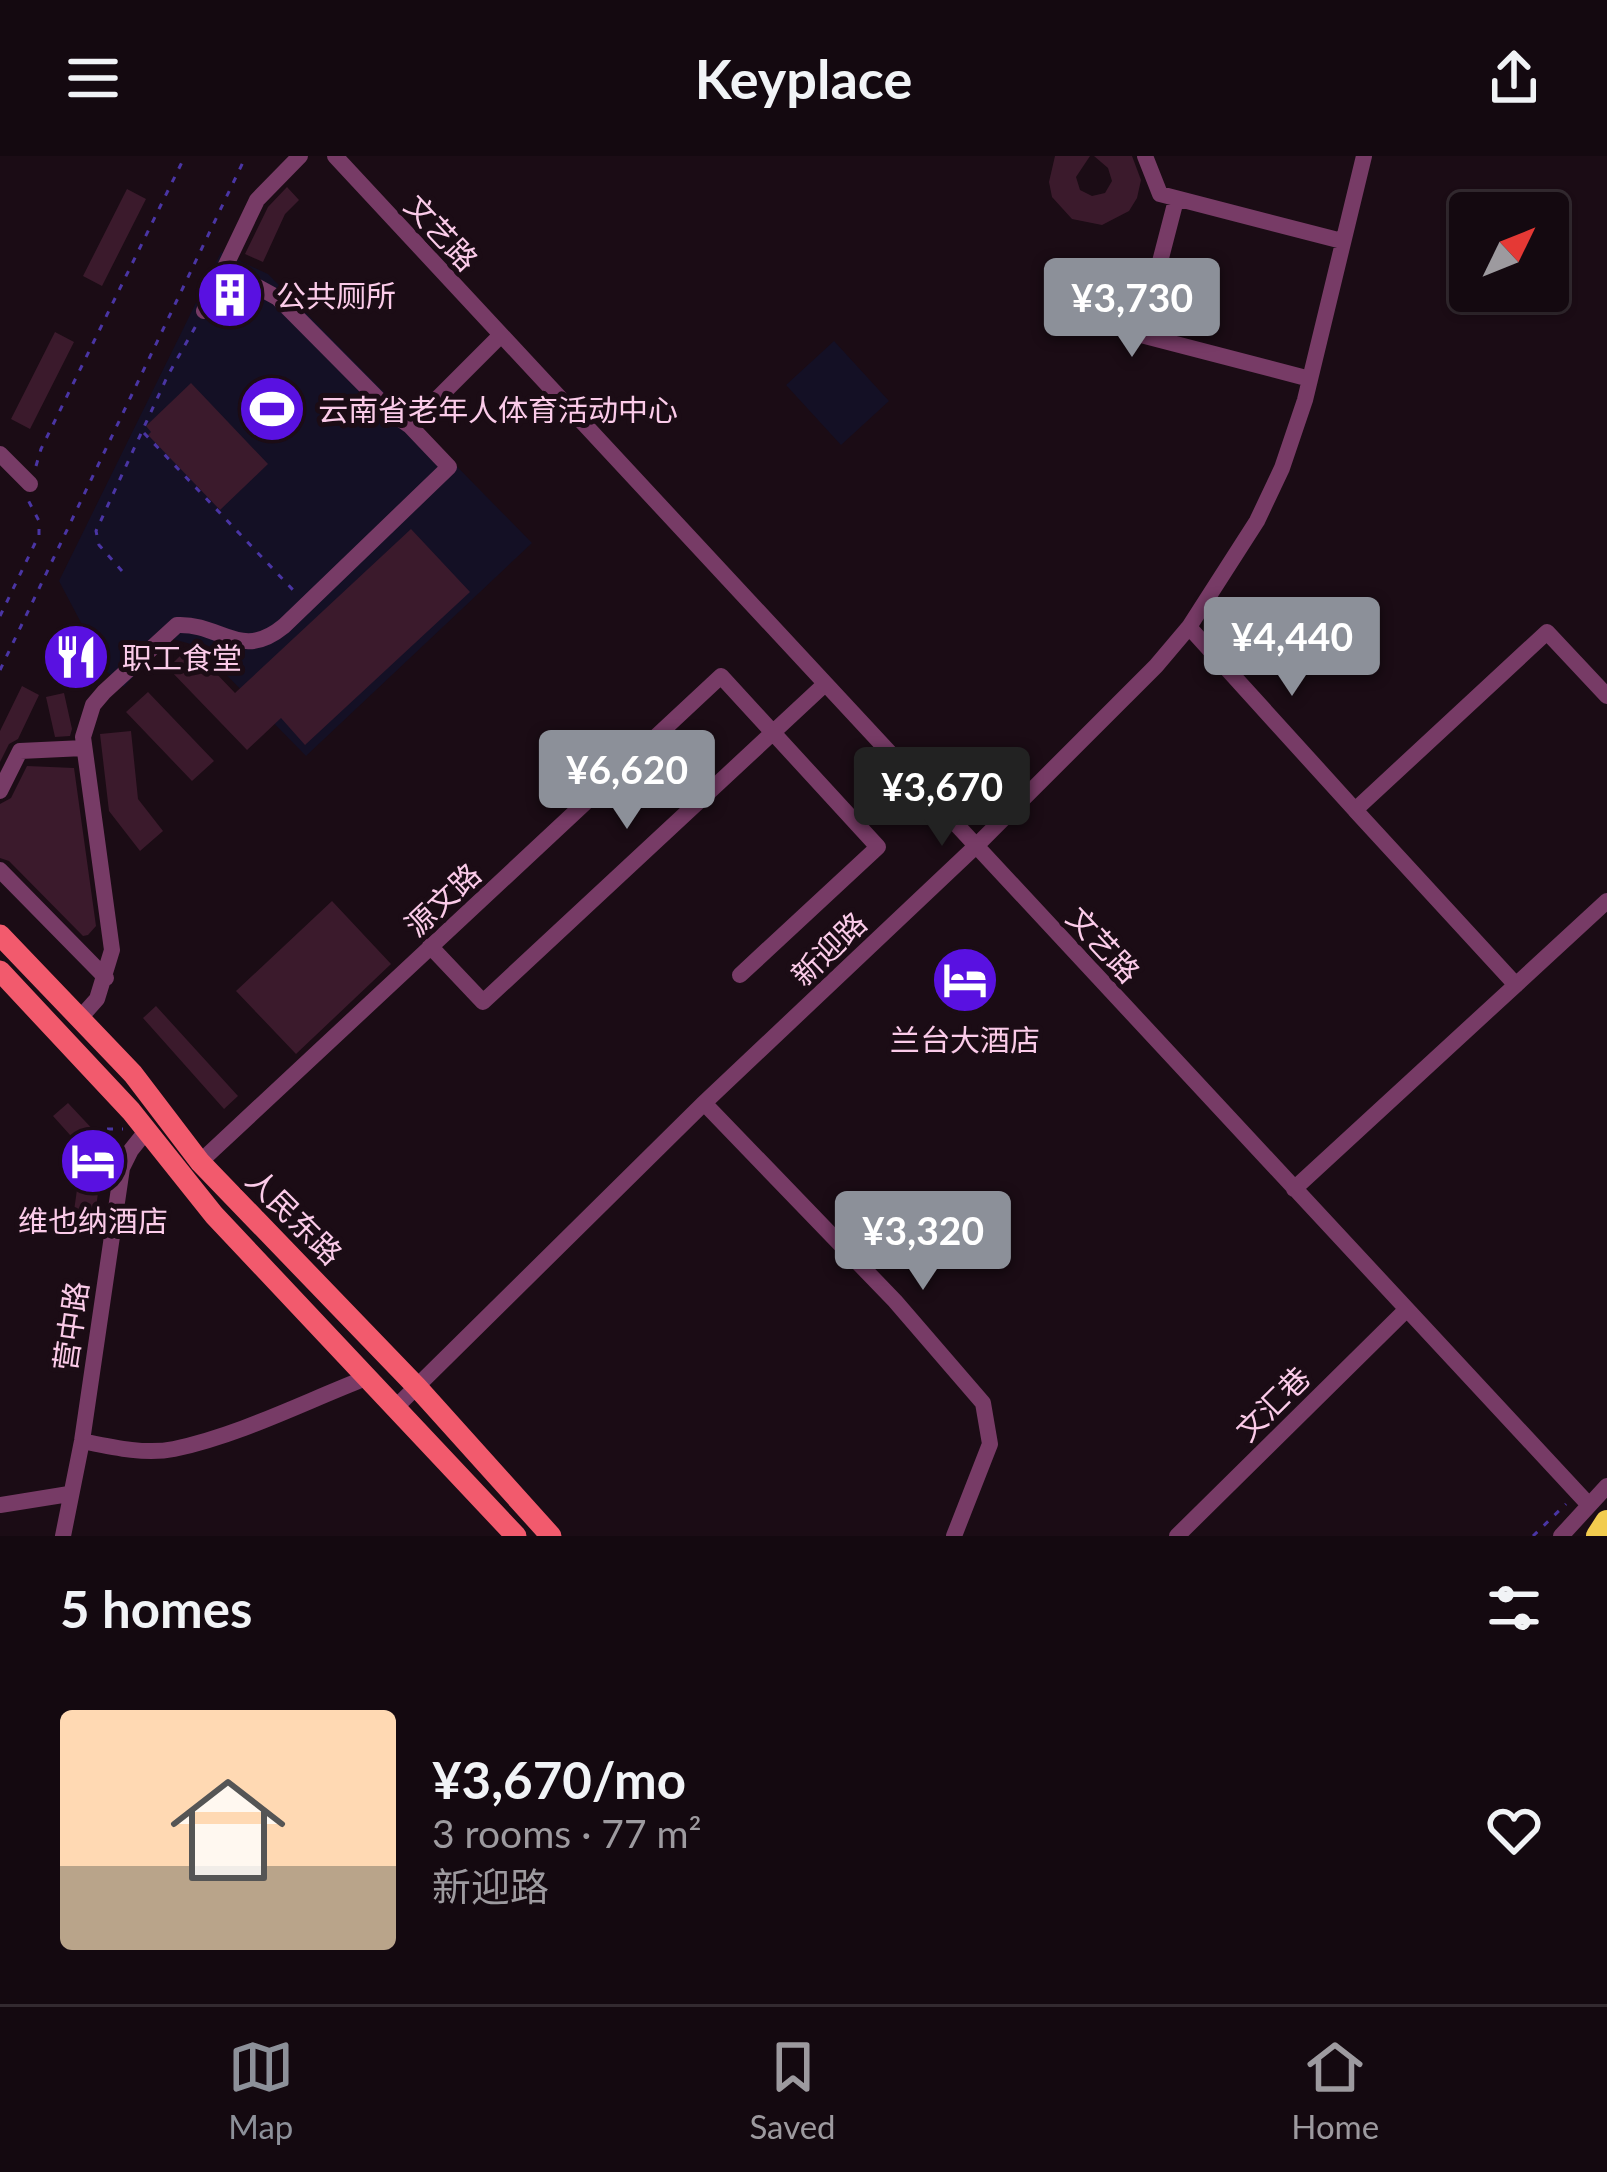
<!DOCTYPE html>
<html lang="en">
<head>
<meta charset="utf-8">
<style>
	:root { --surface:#140910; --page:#21171e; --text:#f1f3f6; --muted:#9d9a9f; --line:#332a30; --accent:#8c9099 }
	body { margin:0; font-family:Lato,"Noto Sans SC",sans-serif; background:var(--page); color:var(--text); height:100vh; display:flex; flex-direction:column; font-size:45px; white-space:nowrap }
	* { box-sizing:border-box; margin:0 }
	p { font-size:39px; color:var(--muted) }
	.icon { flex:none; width:66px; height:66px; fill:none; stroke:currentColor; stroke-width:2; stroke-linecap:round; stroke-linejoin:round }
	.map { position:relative; height:1380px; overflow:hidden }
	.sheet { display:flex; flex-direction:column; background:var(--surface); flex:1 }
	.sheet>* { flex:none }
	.needle { width:78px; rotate:47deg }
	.controls { position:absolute; left:1449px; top:36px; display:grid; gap:24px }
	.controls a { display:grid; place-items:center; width:120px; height:120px; border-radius:12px; background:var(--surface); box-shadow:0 3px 9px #0004,0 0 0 3px var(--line); font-size:60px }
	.price { position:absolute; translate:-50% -102px; padding:0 27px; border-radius:12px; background:var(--accent); color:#fff; font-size:39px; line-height:78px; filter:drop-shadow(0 3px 6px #0008) }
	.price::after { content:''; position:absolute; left:50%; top:72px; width:36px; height:27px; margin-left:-18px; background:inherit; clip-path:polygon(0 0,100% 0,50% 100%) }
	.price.active { background:#222; color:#fff }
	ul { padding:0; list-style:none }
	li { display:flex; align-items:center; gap:36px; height:300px; padding:0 60px }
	li span { display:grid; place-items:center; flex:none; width:336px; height:240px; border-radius:12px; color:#555 }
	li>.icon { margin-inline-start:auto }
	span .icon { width:144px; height:144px; fill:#fffc; stroke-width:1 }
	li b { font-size:51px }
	h2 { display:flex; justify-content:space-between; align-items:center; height:144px; padding:0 60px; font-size:51px }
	header { display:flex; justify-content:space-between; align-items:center; height:156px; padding:0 60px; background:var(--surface); font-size:54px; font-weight:700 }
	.tab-bar { display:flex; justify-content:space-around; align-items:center; height:168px; border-top:3px solid var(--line); background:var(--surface); font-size:33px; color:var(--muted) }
	.tab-bar a { display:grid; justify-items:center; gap:6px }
	.tab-bar .active { color:var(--accent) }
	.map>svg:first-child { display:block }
	.green { fill:#141025 }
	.building { fill:#3b1a2c }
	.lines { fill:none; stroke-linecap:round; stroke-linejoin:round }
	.path { stroke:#4a35a4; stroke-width:3; stroke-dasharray:6 9; stroke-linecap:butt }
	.minor { stroke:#773b66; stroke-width:16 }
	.major { stroke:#f25a6d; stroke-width:21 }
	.highway { stroke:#f2cc4f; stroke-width:24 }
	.labels { text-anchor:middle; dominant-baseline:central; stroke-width:10; stroke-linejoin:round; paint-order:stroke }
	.street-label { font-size:30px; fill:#fbcbe9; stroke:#1b0c15 }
	.poi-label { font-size:30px; fill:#fbcbe9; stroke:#1b0c15; text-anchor:start }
</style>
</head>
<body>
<header><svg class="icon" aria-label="menu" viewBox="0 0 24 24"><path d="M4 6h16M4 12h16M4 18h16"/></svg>Keyplace<svg class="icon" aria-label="share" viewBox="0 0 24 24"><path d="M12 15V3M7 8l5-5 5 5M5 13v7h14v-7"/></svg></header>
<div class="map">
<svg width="1607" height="1380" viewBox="0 0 1607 1380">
	<rect width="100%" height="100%" fill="#1b0c15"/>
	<!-- green -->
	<path class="green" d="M221 96 268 118 532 387 306 600 198 490 169 482 124 531 107 516 59 425Z
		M834 185 889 245 841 289 786 229Z"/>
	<!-- building -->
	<path class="building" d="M1055 0H1090L1076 21 1080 34 1092 40 1105 37 1112 25 1108 12 1094 0H1132L1141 24 1137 42 1129 55 1102 69 1072 63 1052 41 1049 26Z
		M287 31 299 44 285 58 263 106 245 98 268 51Z
		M127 33 146 43 102 130 83 120Z
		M55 176 74 186 30 273 11 263Z
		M191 227 268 308 220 354 148 279 151 276 146 270Z
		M411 373 470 436 305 589 281 562 247 594 168 512 190 490 235 537Z
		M22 530 39 539 18 583 9 588 0 606V575Z
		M148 536 214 605 192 625 126 556Z
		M64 537 72 573 70 580 55 581 46 541Z
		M131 575 138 643 163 675 140 695 109 655 100 578Z
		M27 610 74 612 96 770 88 779 83 780 9 705 0 702V648L11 642Z
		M332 745 391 808 296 898 236 835Z
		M156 850 238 940 224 953 143 862Z
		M68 947 98 979 104 993 94 1066 73 1062 82 998 79 989 53 960Z"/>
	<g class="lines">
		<!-- path -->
		<path class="path" d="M144 277 294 435
			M36 310 41 293 185 0
			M122 415 99 389 96 375 168 219 197 168
			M0 460 39 379V365L27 342
			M0 514 246 0
			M107 973H123
			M1533 1380 1566 1348"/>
		<!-- minor -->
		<path class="minor" d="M335 0 1589 1349
			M1145 0 1160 38 1342 85
			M1176 44 1141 179 1310 223
			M225 113 278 142 393 258 410 270
			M204 155 257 44 300 0
			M0 298 30 328
			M1189 471 1355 654
			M0 635 20 595 84 592
			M0 714 106 822
			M430 790 483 846 825 528
			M1516 829 1355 654 1547 476 1607 540
			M80 862 97 843 112 794 83 581 93 549 104 536 177 469C222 467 240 506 284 470L449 311 410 270 501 179
			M704 947 895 1145 983 1247 990 1288 954 1380
			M200 1006 721 520 878 691 740 819
			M1294 1033 1607 745
			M395 1252 704 947 976 690 1156 510 1189 471 1257 365 1282 312 1305 244 1364 0
			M82 1285C111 1291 145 1299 174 1293 240 1279 304 1246 366 1222
			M0 1349 69 1338
			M63 1380 82 1285 122 1012 131 994 147 974
			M1177 1380 1406 1154
			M1561 1380 1607 1330"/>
		<!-- major -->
		<path class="major" d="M0 779 133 918 200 1006 417 1231 551 1380
			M0 815 131 955 214 1059 516 1380"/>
		<!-- highway -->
		<path class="highway" d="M1598 1380 1607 1366"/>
	</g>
	<!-- icons -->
	<defs>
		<g id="building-disc" transform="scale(3.45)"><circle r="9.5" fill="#5911e1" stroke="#1b0c15"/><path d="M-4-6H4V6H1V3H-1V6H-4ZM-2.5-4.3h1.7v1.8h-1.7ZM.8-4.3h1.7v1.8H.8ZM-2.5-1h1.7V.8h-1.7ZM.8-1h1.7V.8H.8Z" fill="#fff"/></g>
		<g id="stadium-disc" transform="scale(3.45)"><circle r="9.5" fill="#5911e1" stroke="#1b0c15"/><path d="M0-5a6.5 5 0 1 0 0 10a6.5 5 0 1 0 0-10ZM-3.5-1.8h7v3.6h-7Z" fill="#fff"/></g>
		<g id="restaurant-disc" transform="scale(3.45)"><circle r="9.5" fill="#5911e1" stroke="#1b0c15"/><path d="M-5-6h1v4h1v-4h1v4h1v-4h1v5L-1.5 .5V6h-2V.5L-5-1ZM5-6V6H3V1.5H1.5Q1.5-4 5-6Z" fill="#fff"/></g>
		<g id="hotel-disc" transform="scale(3.45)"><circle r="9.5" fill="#5911e1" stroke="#1b0c15"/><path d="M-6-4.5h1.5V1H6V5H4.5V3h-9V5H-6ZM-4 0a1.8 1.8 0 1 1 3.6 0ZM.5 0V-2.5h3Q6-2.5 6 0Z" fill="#fff"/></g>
	</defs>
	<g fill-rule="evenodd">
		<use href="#building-disc" x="230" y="139"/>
		<use href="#stadium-disc" x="272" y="253"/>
		<use href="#restaurant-disc" x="76" y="501"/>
		<use href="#hotel-disc" x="965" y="824"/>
		<use href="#hotel-disc" x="93" y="1005"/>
	</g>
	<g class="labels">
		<!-- street labels -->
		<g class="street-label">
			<text transform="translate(442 76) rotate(47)">文艺路</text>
			<text transform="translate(442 743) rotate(-43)">源文路</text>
			<text transform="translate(1104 788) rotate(47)">文艺路</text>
			<text transform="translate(828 792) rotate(-44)">新迎路</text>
			<text transform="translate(295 1060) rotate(45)">人民东路</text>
			<text transform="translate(70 1170) rotate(-82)">营中路</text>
			<text transform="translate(1272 1247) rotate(-45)">文汇巷</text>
		</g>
		<!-- poi labels -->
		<g class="poi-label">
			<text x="276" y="139">公共厕所</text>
			<text x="318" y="253">云南省老年人体育活动中心</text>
			<text x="122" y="501">职工食堂</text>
			<text x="965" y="883" text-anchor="middle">兰台大酒店</text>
			<text x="93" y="1064" text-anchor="middle">维也纳酒店</text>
		</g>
	</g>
</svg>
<div class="controls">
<a><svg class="needle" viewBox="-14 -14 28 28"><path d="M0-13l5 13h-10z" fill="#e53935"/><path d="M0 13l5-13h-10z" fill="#9d9a9f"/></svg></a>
</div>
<b class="price" style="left:1132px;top:204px">¥3,730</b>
<b class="price" style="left:1292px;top:543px">¥4,440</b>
<b class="price" style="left:627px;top:676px">¥6,620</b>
<b class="price active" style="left:942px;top:693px">¥3,670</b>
<b class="price" style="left:923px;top:1137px">¥3,320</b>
</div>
<section class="sheet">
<h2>5 homes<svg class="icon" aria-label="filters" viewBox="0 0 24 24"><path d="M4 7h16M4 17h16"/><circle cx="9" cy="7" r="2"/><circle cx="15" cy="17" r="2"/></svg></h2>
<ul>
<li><span style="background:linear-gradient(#ffd9b3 65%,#b9a48a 0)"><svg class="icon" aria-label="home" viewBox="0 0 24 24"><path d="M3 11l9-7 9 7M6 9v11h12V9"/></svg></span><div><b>¥3,670/mo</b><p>3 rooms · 77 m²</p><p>新迎路</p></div><svg class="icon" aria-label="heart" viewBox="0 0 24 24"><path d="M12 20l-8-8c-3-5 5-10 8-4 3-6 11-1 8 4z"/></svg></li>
</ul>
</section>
<nav class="tab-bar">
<a class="active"><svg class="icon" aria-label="map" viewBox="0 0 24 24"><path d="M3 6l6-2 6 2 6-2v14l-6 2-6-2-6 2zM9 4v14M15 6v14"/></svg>Map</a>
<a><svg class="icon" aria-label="saved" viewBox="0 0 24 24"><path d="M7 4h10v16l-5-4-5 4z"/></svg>Saved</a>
<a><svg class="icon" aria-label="home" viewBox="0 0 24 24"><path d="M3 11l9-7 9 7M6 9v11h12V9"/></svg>Home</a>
</nav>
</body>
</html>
